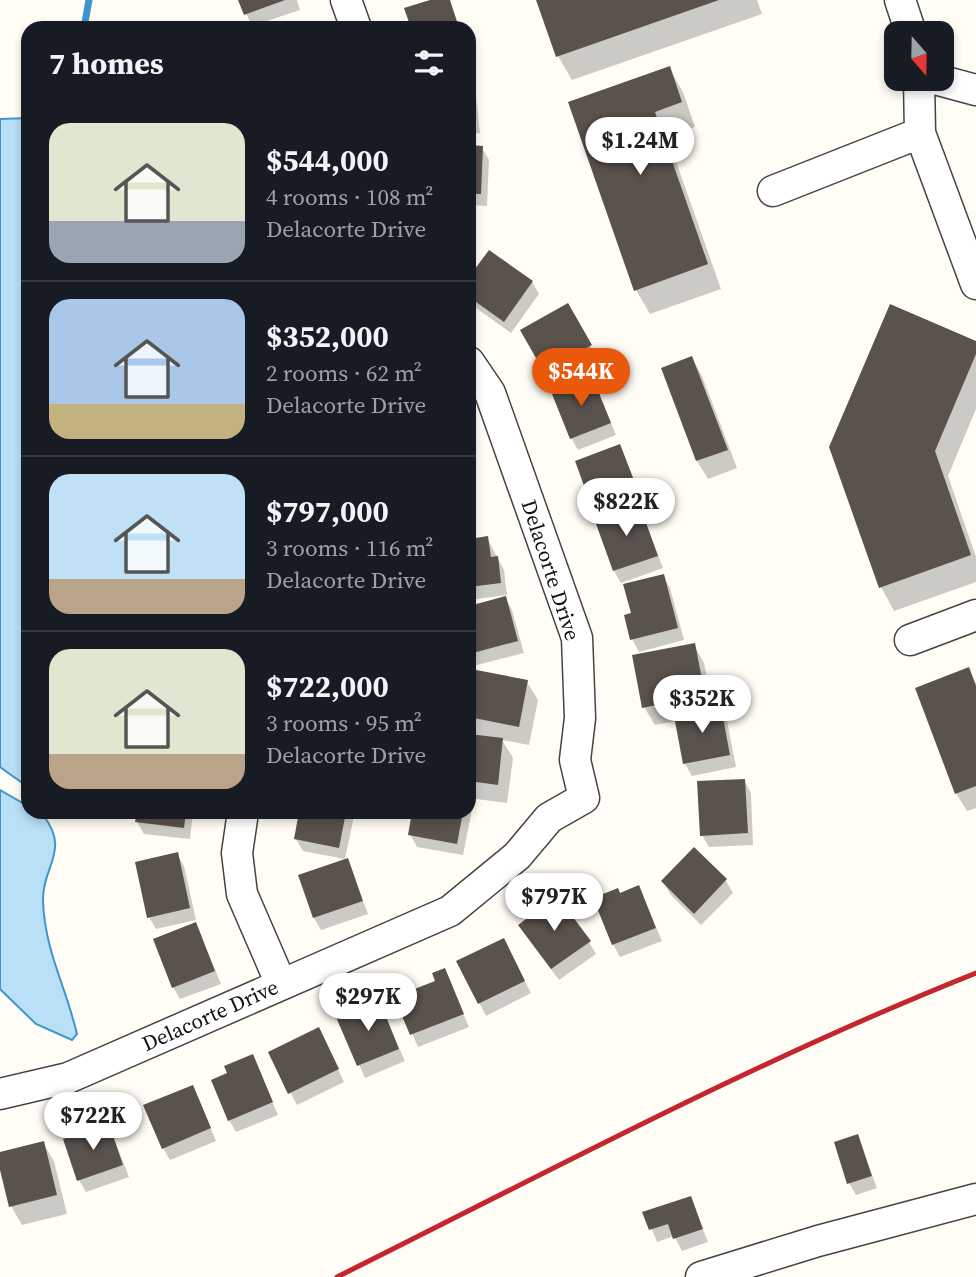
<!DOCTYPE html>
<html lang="en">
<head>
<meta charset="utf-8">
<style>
	:root { --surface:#171b24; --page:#242831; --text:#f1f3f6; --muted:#9ea1a6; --line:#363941; --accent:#ea580c }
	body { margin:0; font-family:"Source Serif 4",serif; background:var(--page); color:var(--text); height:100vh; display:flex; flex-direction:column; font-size:26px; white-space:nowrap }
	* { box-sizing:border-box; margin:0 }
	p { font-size:23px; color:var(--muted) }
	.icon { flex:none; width:38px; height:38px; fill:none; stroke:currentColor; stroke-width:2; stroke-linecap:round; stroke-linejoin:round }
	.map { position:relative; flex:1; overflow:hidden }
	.drawer { position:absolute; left:21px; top:21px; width:455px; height:798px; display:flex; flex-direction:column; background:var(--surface); border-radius:21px; box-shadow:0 4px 10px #0003 }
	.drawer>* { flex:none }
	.needle { width:46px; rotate:160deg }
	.fabs { position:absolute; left:884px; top:21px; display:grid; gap:14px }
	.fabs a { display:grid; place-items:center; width:70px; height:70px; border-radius:14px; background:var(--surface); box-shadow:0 4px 10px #0003; font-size:35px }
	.price { position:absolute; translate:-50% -60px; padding:0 16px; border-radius:24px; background:#fff; color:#222; font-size:23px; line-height:46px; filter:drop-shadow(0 2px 4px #0008) }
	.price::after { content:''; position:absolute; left:50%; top:42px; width:21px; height:16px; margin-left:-10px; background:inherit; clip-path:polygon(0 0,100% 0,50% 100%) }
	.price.on { background:var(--accent); color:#fff }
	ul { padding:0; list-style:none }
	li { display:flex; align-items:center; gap:21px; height:175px; padding:0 28px }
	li+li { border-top:2px solid var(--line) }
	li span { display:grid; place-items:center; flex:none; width:196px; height:140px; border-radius:21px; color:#555 }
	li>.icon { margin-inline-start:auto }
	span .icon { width:84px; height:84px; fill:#fffc; stroke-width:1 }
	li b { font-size:30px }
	h2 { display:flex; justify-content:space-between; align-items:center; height:84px; padding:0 28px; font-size:30px }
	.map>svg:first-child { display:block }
	.water { fill:#b9e0f7; stroke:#3f96cf; stroke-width:2 }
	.shadow { fill:#0003 }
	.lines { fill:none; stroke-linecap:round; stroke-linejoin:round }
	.stream { stroke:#3f96cf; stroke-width:7 }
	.building { fill:#5a524d }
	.minor-casing { stroke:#444; stroke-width:33 }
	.minor { stroke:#fff; stroke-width:30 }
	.rail { stroke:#c4262e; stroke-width:5 }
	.labels { text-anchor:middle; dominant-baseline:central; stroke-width:7; stroke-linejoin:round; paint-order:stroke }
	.street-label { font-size:21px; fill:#111; stroke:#fff }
</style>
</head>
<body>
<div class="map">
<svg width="976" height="1277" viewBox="0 0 976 1277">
	<rect width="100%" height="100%" fill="#fffdf5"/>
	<!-- water -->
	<path class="water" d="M28 118V787L0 767V119Z
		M0 790 28 806V812L43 815C71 851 42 865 43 902 45 951 66 987 77 1034L72 1040 36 1024 0 989Z"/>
	<!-- shadow -->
	<path class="shadow" d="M240 0H297L300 10 252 26Z
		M436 0H449L460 28H412Z
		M538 0H757L762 14 572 80 558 56Z
		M669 68 683 92 695 127 667 136 721 289 650 314 636 290 570 103Z
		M469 69 474 78 480 133 469 134Z
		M469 147 482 148 489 160 487 206 469 205Z
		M469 280 532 282 539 294 511 333 469 303Z
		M567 305 597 358 553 383 522 331Z
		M976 343V409L948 476 976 557V582L894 611 881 587Z
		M692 358 702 376 737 468 708 479 697 461 663 369Z
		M593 380 616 435 578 450 571 438Z
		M619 446 642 500 600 516 593 504Z
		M640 508 663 568 621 583 614 571Z
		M487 538 504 570 507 595 469 600V540Z
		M663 576 670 588 684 640 639 652 632 639Z
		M504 596 512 610 524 653 473 666 469 659V608Z
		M694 645 704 663 714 710 720 709 727 721 736 767 692 776 685 764 676 721 655 725 644 707Z
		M968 669 976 683V808L967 811 956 793Z
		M473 671 527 682 538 700 529 745 502 740 513 758 507 803 469 798V736L476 737 469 725Z
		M744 780 751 793 753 845 709 847 702 835Z
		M469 806 472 810 463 855 417 847 410 834 414 812H469Z
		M138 812H193L190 839 144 834 137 822Z
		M301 812H352L354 816 345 859 303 851 296 839Z
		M695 850 726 881 733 893 701 925 670 894 663 882Z
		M177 854 184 866 196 920 156 929 149 917Z
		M347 860 368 914 321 930 314 918Z
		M639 887 662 941 620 957 613 944 620 895Z
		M196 924 221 984 180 999 173 987Z
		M527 937 589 942 596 954 559 980Z
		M510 952 531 993 486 1016 459 962Z
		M444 970 469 1027 418 1047 397 998 437 982Z
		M378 1001 405 1061 365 1078 339 1018Z
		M325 1042 344 1082 297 1105 270 1053Z
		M252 1056 278 1115 236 1132 229 1120V1074Z
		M199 1099 216 1141 170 1160 163 1148Z
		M109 1126 129 1177 86 1192 79 1180Z
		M857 1136 877 1188 856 1195 849 1183Z
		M43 1143 54 1161 67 1214 22 1225 11 1206 0 1154Z
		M690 1198 708 1242 682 1251 674 1236 657 1242 645 1213Z"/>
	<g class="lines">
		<!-- stream -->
		<path class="stream" d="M84 28 89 0"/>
	</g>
	<!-- building -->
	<path class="building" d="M238 0H285L244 15Z
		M430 0H450L459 28H411L404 8Z
		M536 0H719L556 57Z
		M670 66 682 102 655 112 708 264 634 291 568 102Z
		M469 89 474 121 469 122Z
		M469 145 483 146 481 194H469Z
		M489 250 533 281 504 322 469 297V277Z
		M568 303 592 345 544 372 520 330Z
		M890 304 976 341V354L935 451 971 555 879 588 829 447Z
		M692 356 728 450 696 461 661 368Z
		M593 378 611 423 570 439 552 394Z
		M620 444 637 488 591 505 575 461Z
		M640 506 658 556 613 571 595 521Z
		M488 536 491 557 498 556 501 583 469 587V539Z
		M664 574 678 628 630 640 624 615 631 613 623 584Z
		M506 596 518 641 469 654V606Z
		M695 643 705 695 642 708 632 655Z
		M969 667 976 686V786L955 794 915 688Z
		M471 669 528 680 519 727 469 717Z
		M721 707 730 755 683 764 674 716Z
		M469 734 503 738 498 785 469 781Z
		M745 779 748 833 700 836 697 781Z
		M137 812H186L184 828 135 822Z
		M299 812H346L339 848 294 839Z
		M412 812H463L457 844 408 835Z
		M694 847 727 879 694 914 661 881Z
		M178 852 190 908 147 918 135 862Z
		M348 858 363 901 313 918 298 875Z
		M639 885 656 928 612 945 593 898 618 888 620 893Z
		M557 896 591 941 551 969 518 925Z
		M196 922 215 971 172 988 153 939Z
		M504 938 525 981 478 1004 456 961Z
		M445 968 464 1014 410 1035 394 997 435 981 432 973Z
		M379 999 399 1049 357 1066 336 1017Z
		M319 1027 339 1069 288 1094 268 1052Z
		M253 1054 273 1102 228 1121 211 1080 227 1073 224 1066Z
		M193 1085 211 1128 162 1149 143 1105Z
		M109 1124 123 1165 77 1181 63 1139Z
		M858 1134 872 1176 847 1184 834 1142Z
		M44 1141 57 1195 9 1207 0 1170V1152Z
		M691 1196 703 1229 673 1239 668 1224 649 1230 642 1212Z"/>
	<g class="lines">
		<!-- minor casing -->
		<g class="minor-casing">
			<path id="minor" d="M346 0 356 28
				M900 0 911 33
				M919 79 920 133 976 284
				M935 79 976 90
				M773 191 920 133
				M910 640 976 615
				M243 812 237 853 242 894 281 984
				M0 1094 68 1078 450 911 517 856 549 818 584 798 575 760 580 718 577 638 490 393 469 362
				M701 1277 818 1241 976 1199"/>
		</g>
		<!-- minor -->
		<use href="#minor" class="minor"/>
		<!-- rail -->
		<path class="rail" d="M337 1277C548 1172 757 1060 976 973"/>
	</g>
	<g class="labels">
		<!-- street labels -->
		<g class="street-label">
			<text transform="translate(551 570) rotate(72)">Delacorte Drive</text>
			<text transform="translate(210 1015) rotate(-24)">Delacorte Drive</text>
		</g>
	</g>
</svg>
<div class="fabs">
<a><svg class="needle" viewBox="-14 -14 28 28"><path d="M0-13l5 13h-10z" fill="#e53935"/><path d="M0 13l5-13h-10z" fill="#9ea1a6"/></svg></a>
</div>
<b class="price" style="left:640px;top:177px">$1.24M</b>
<b class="price on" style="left:581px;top:408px">$544K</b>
<b class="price" style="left:626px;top:538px">$822K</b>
<b class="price" style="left:702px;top:735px">$352K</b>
<b class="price" style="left:554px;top:933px">$797K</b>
<b class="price" style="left:368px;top:1033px">$297K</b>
<b class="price" style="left:93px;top:1152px">$722K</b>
<section class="drawer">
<h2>7 homes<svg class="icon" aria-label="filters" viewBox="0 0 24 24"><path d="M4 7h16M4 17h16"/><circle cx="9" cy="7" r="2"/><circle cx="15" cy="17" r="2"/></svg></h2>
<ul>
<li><span style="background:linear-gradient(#dfe7d0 70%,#9aa5b1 0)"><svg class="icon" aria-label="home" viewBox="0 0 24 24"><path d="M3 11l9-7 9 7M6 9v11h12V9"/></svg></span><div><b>$544,000</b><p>4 rooms · 108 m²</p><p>Delacorte Drive</p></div></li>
<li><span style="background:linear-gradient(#a9c7e8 75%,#c2b280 0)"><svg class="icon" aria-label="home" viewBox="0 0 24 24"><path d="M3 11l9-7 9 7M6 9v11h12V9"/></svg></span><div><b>$352,000</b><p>2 rooms · 62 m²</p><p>Delacorte Drive</p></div></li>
<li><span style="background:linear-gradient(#bfe0f5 75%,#b9a48a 0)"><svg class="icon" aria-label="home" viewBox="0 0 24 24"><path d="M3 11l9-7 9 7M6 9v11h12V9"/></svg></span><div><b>$797,000</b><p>3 rooms · 116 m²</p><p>Delacorte Drive</p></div></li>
<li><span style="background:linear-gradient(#dfe7d0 75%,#b9a48a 0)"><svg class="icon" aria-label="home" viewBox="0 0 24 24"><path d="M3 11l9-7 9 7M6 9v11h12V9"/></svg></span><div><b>$722,000</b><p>3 rooms · 95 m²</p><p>Delacorte Drive</p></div></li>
</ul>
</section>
</div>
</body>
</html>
